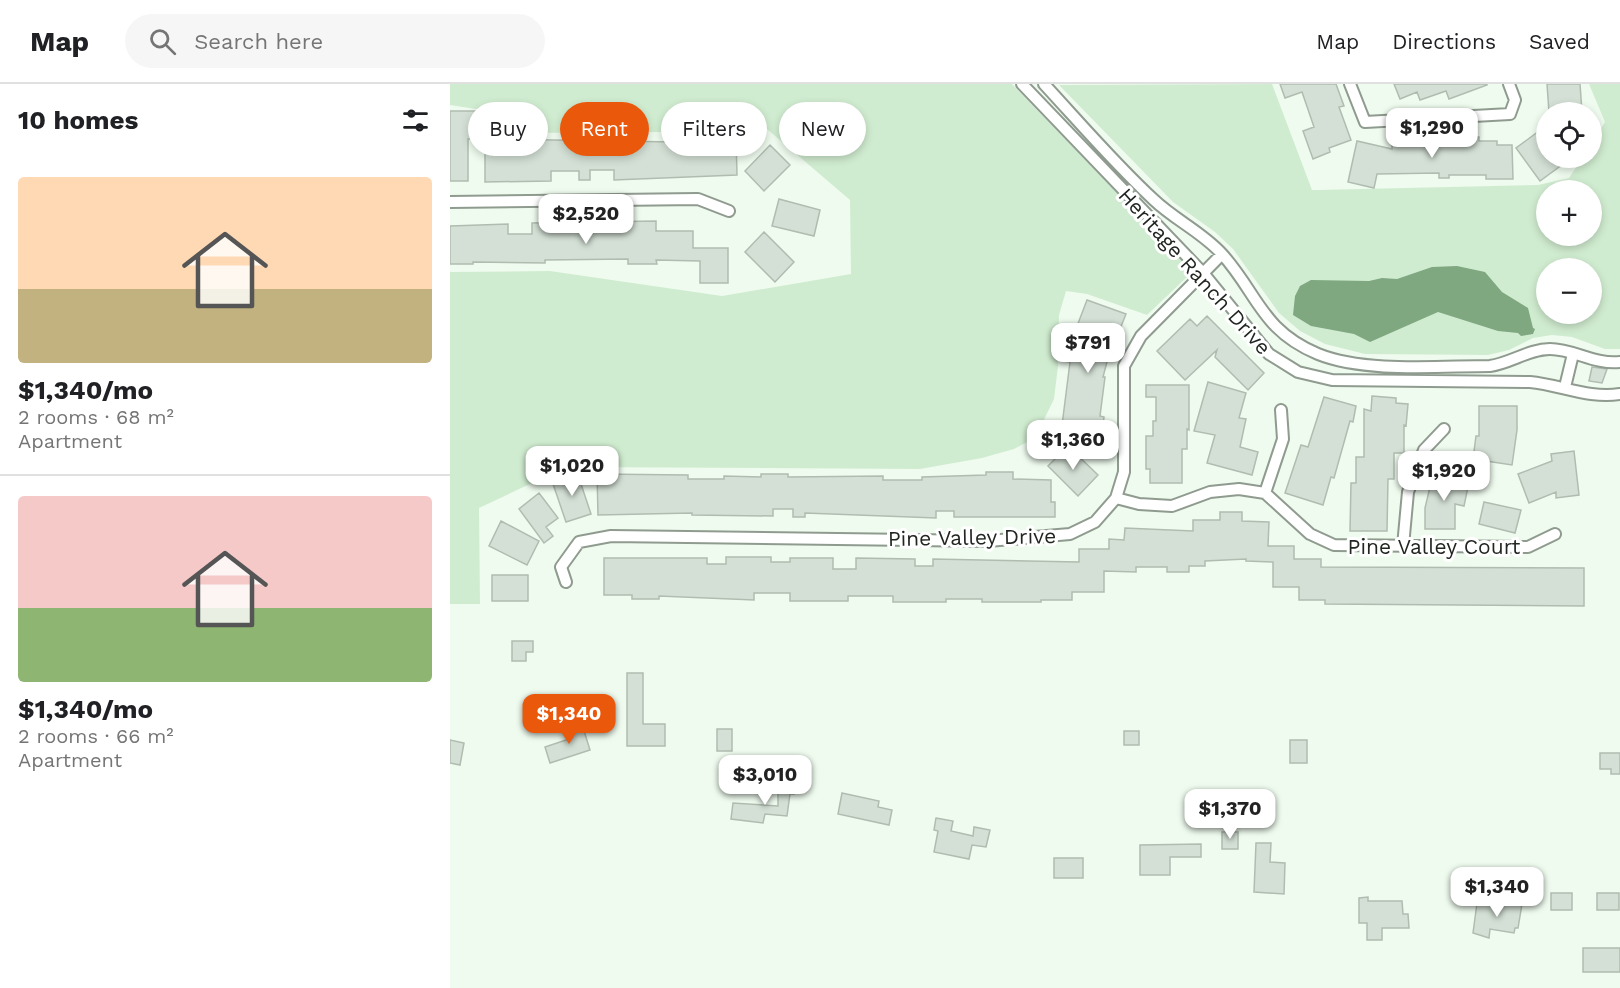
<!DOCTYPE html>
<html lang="en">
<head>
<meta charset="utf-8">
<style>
	:root { --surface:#fff; --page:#f6f6f6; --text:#202124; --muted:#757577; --line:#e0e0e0; --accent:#ea580c }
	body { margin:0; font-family:"Work Sans",sans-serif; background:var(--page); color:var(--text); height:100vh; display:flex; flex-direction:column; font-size:22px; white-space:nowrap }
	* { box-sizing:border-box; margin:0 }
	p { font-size:20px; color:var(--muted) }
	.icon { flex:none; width:33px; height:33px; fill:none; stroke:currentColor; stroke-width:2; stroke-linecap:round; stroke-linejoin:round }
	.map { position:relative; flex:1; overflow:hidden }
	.sheet { display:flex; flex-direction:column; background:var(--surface); width:450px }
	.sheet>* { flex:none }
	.guide { position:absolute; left:18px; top:18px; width:570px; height:54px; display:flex; gap:12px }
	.fabs { position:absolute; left:1086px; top:18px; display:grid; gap:12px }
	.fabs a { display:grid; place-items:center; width:66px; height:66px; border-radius:50%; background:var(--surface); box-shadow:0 3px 9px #0003; font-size:30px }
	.price { position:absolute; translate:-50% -51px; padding:0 14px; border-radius:12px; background:#fff; color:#222; font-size:20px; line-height:39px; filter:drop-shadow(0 2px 3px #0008) }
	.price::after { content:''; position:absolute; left:50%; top:36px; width:18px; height:14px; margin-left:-9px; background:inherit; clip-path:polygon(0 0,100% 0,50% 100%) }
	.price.current { background:var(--accent); color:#fff }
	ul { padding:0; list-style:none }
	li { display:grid; align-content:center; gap:12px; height:318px; padding:0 18px }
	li+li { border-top:2px solid var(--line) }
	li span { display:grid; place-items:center; height:186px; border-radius:6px; color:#555 }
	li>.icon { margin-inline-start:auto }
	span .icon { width:108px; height:108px; fill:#fffc; stroke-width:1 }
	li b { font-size:26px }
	h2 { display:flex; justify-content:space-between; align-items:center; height:72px; padding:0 18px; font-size:26px }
	.pill { padding:0 21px; border-radius:27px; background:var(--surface); box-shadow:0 3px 9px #0003; font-size:21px; line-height:54px }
	.pill.current { background:var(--accent); color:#fff }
	header { display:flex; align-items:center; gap:36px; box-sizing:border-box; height:84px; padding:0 30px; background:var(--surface); border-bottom:2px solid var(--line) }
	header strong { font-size:28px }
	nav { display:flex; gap:33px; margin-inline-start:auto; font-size:21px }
	.search { width:420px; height:54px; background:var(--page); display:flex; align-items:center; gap:15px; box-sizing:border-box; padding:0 21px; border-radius:33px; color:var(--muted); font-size:22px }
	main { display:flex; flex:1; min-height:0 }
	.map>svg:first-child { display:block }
	.green { fill:#d0ecd0; fill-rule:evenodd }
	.water { fill:#7fa780 }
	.building { fill:#d4e0d5; stroke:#b0bcb0; stroke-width:1.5 }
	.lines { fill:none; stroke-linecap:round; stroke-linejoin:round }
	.street-casing { stroke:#909b90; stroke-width:14 }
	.street { stroke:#fff; stroke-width:10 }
	.labels { text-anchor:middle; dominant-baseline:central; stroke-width:6; stroke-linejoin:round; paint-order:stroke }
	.street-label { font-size:21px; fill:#212621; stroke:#fff }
</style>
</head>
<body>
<header>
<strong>Map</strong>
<div class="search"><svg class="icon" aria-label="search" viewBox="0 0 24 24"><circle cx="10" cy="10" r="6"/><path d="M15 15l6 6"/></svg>Search here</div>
<nav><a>Map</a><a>Directions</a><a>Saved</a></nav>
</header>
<main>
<section class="sheet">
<h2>10 homes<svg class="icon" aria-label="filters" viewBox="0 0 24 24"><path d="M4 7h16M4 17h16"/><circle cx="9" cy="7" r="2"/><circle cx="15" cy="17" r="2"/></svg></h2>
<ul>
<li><span style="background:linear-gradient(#ffd9b3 60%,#c2b280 0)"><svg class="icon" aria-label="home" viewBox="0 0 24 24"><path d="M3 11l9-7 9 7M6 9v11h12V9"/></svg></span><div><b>$1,340/mo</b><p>2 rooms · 68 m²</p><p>Apartment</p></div></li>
<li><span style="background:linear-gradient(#f6c9c9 60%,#8fb573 0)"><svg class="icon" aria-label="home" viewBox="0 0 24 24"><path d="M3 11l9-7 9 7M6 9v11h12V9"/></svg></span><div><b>$1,340/mo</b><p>2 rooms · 66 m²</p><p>Apartment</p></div></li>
</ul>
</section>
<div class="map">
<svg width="1170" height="904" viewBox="0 0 1170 904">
	<rect width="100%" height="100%" fill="#effbef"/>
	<!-- green -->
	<path class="green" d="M0 0H562L737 181V193L697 231 637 210 616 207 609 231 608 282 604 315 590 344 579 357 564 365 532 374 470 385 116 383 29 424 30 520H0V188L100 187 272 212 401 190 400 116 310 39H254L217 48 69 49 32 26 0 21Z
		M822 0 862 106H867L1088 101 1119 94 1132 74H1142V59L1155 38 1139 0H1170V265H1155L1122 253 1102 251 1083 254 1059 266 1038 271 915 270 875 260 850 247 829 229 783 165 765 148 723 118 609 1ZM1096 106H1142V152H1096ZM1096 184H1142V230H1096Z"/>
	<!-- water -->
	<path class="water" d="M1007 182 1035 188 1052 208 1078 224 1083 244 1085 245 1083 250 1071 252 1068 249 1048 247 988 228 920 258 904 250 861 242 843 231 845 212 850 202 861 196 919 197 932 194 947 195 982 183Z"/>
	<!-- building -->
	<path class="building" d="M830 0H886L894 22 889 23 901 56 879 64 880 68 863 75 853 47 864 43 852 8 835 14Z
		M944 0H1037V1L999 15 996 7 970 16 967 8 950 15Z
		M1097 0H1130L1132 28H1099Z
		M0 27H26V55H18V97H0Z
		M1089 47 1096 58V74H1108L1113 80 1090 97 1066 64Z
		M972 52 1029 53V57H1047V61H1062L1063 95H1036V91H999V94H989V89L927 90 924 104 898 98 907 57 942 65V55H972Z
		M225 53H286L287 91 164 96V86H140V96H129V87H101V97L35 98V55L225 58Z
		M320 61 340 81 314 107 295 87Z
		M329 115 370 126 364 152 322 142Z
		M206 137V147H243V164H278V199H250V177L206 176 207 180H178V175L95 176V179L23 178V180H0V142L58 140V150H82V139Z
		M314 148 344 178 325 198 295 168Z
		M637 216 676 230 666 255 657 252 652 273 658 274 653 293H655L650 332 654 333 650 363 610 357 620 278 614 277 621 250H624Z
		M757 232 814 289 798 306 765 273 767 266 735 296 707 267 740 235 747 242Z
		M1142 283 1157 285 1152 299 1139 297Z
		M758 298 796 309 789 334 796 335 790 363 808 368 802 391 757 379 765 351 744 347Z
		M696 301H739V346L737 345V365H732V399H700V385H696V352H703V337H706V313H696Z
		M922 312 946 314V319L958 320 956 342 954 341V369H944V395H938L937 447H900L901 399H906V373H914V325L921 327Z
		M874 313 906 322 903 338 900 337 884 394 881 393 873 421 835 409 851 361 858 363Z
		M1029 322H1067V346L1062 381 1023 375 1026 352H1029Z
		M618 362 648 391 628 412 598 382Z
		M1124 367 1129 411 1106 414V408L1079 419 1068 390 1102 377 1101 370Z
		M127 388 141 430 116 438 102 397Z
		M536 388H563V395L601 396V418H605V433H504V427H486V434L355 429V433H343V425H323V432L242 431V429L148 431 147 390 238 391V395H274V392L311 393V390H338V393L433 392V396H472V393L536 391Z
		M983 390 1019 398 1014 422 1005 420V445H975V424Z
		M89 409 108 434 96 443 103 452 94 459 69 425Z
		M1034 418 1071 426 1065 449 1029 440Z
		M770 428H792V437L819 438 818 462H844V475H871V483L1134 484V522L875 520V516H849V503H823V478L796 477V475L755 477V482H739V488H717V483H686V488L654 487V508H622V516H591V518H532V515H496V518H443V512H398V517H340V509H304V516L209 512V515H182V511H154V474H257V480H276V473H321V478H340V474H383V485H406V474L465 475V482H483V475L629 478V465H659V455L674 456 675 444 743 447V436H770Z
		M51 437 89 457 77 481 39 462Z
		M42 491H78V517H42Z
		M62 557H83V568H76V577H62Z
		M177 589H193V640H215V662H177Z
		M131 637 140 666 100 679 95 663 122 654 118 641Z
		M267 645H282V667H267Z
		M674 647H689V661H674Z
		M0 656 14 659 10 681 0 679Z
		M840 656H857V679H840Z
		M1150 669H1170V690H1161V685H1150Z
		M328 696H344V710H340L337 732 315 730 313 739 281 735 283 719 328 722Z
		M392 709 429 717 428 723 442 726 439 741 388 730Z
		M486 734 503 737 501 747 523 752 524 743 540 746 536 763 522 761 519 775 484 768 488 747 484 746Z
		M772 748H788V765H772Z
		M806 759H821L820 778 835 779 834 810 804 808Z
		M751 760V773H720V791H690V761Z
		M604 774H633V794H604Z
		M1101 809H1122V826H1101Z
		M1147 809H1169V826H1147Z
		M918 813V817H952L953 830H958L959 844H932V856H917V839H909V814Z
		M1048 816 1072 820 1068 844H1065L1064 849 1040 845 1039 854 1023 849 1027 819 1048 822Z
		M1133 864H1170V888H1133Z"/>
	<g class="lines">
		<!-- street casing -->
		<g class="street-casing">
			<path id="street" d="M572 0 753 189 819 270 848 288 882 296 1080 298C1111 301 1139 315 1170 310
				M594 0C630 39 665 80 704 116 725 136 752 148 772 170 808 210 811 246 868 270 915 289 989 282 1040 282 1061 279 1079 265 1100 265 1124 265 1145 281 1170 278
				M900 0 915 38 1060 30 1065 16 1059 0
				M0 118 248 115 279 127
				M1115 303 1123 270
				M815 409 833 355 831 326
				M666 414 689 420 722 422 760 408 789 405 815 409 860 450 884 461 1078 463 1105 450
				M953 462 958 408 974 366 994 345
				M116 498 111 483 129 458 161 452 538 457 620 450 645 438 666 414 674 388V282L691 252 772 170"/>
		</g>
		<!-- street -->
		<use href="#street" class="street"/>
	</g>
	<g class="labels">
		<!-- street labels -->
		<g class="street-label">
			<text transform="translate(745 187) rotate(48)">Heritage Ranch Drive</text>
			<text transform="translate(522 453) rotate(-1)">Pine Valley Drive</text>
			<text x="984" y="462">Pine Valley Court</text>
		</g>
	</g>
</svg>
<div class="fabs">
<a><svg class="icon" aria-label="locate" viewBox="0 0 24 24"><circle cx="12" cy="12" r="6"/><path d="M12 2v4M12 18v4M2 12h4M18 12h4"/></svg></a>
<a>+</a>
<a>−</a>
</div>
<b class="price" style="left:982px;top:75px">$1,290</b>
<b class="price" style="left:136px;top:161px">$2,520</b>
<b class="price" style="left:638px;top:290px">$791</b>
<b class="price" style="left:623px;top:387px">$1,360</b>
<b class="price" style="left:122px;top:413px">$1,020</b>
<b class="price" style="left:994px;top:418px">$1,920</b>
<b class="price current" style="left:119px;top:661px">$1,340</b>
<b class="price" style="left:315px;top:722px">$3,010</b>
<b class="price" style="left:780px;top:756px">$1,370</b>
<b class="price" style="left:1047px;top:834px">$1,340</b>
<div class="guide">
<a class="pill">Buy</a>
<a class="pill current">Rent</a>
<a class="pill">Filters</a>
<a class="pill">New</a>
</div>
</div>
</main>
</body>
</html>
